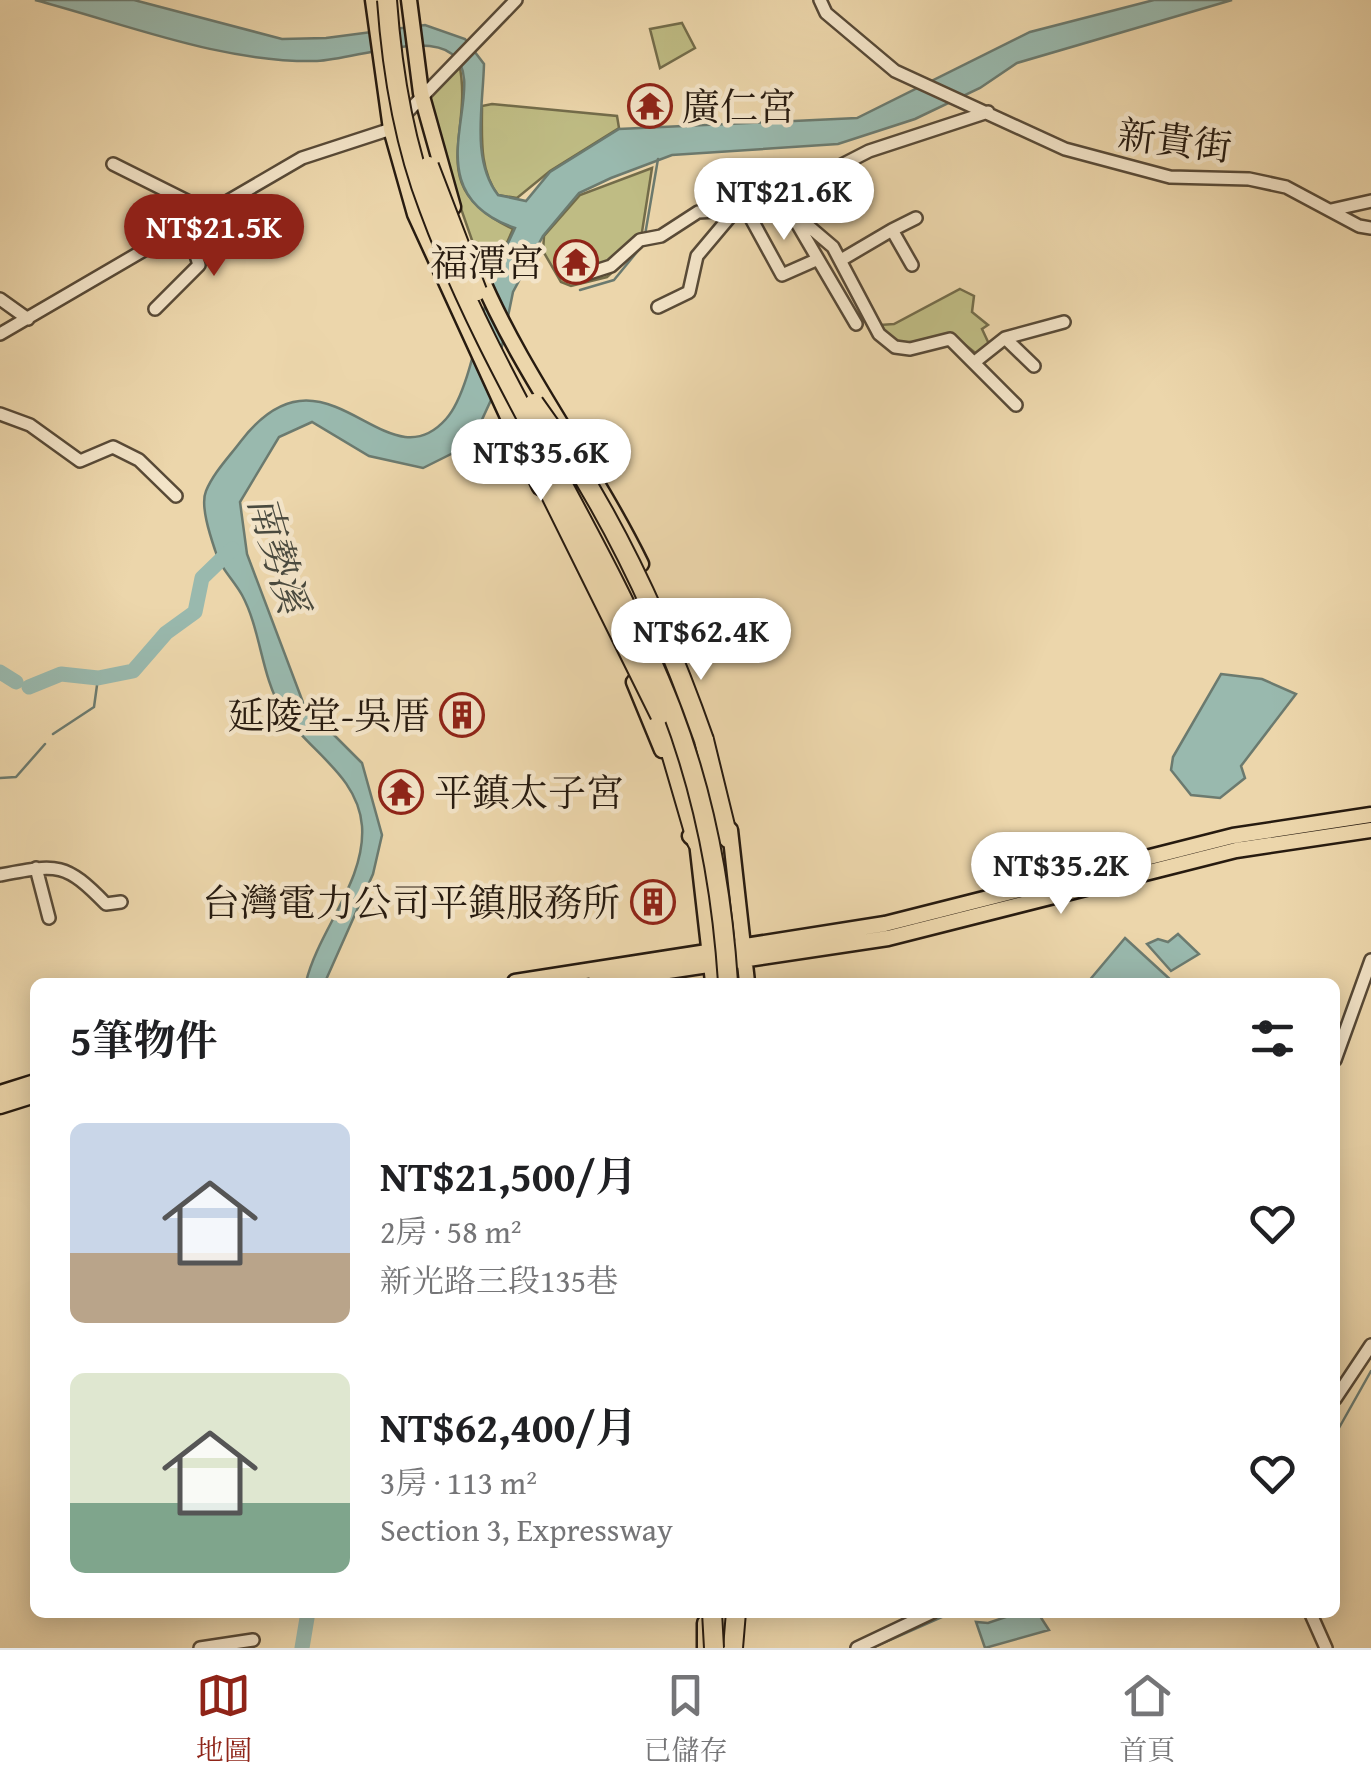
<!DOCTYPE html>
<html lang="zh-TW">
<head>
<meta charset="utf-8">
<style>
	:root { --surface:#fff; --page:#f6f6f6; --text:#202124; --muted:#757577; --line:#e0e0e0; --accent:#8f2418 }
	body { margin:0; font-family:"Gentium Book Plus","Noto Serif TC",serif; background:var(--page); color:var(--text); height:100vh; display:flex; flex-direction:column; font-size:38px; white-space:nowrap }
	* { box-sizing:border-box; margin:0 }
	p { font-size:32px; color:var(--muted) }
	.icon { flex:none; width:55px; height:55px; fill:none; stroke:currentColor; stroke-width:2; stroke-linecap:round; stroke-linejoin:round }
	.map { position:relative; flex:1; overflow:hidden }
	.panel { position:absolute; left:30px; top:978px; width:1310px; height:640px; display:flex; flex-direction:column; background:var(--surface); border-radius:15px; box-shadow:0 5px 25px #0003 }
	.panel>* { flex:none }
	.price { position:absolute; translate:-50% -85px; padding:0 22px; border-radius:35px; background:#fff; color:#222; font-size:32px; line-height:65px; filter:drop-shadow(0 2px 5px #0008) }
	.price::after { content:''; position:absolute; left:50%; top:60px; width:30px; height:22px; margin-left:-15px; background:inherit; clip-path:polygon(0 0,100% 0,50% 100%) }
	.price.current { background:var(--accent); color:#fff }
	ul { padding:0; list-style:none }
	li { display:flex; align-items:center; gap:30px; height:250px; padding:0 40px }
	li span { display:grid; place-items:center; flex:none; width:280px; height:200px; border-radius:15px; color:#555 }
	li>.icon { margin-inline-start:auto }
	span .icon { width:120px; height:120px; fill:#fffc; stroke-width:1 }
	li b { font-size:42px }
	h2 { display:flex; justify-content:space-between; align-items:center; height:120px; padding:0 40px; font-size:42px }
	.tab-bar { display:flex; justify-content:space-around; align-items:center; height:140px; border-top:2px solid var(--line); background:var(--surface); font-size:28px; color:var(--muted) }
	.tab-bar a { display:grid; justify-items:center; gap:5px }
	.tab-bar .current { color:var(--accent) }
	.map>svg:first-child { display:block }
	.green { fill:#bfbc84; stroke:#736c4a; stroke-width:2.5 }
	.water { fill:#99b9ae; stroke:#6b7a6f; stroke-width:2.5 }
	.lines { fill:none; stroke-linecap:round; stroke-linejoin:round }
	.stream { stroke:#6b7a6f; stroke-width:2.5 }
	.river { stroke:#99b9ae; stroke-width:15 }
	.minor-casing { stroke:#584a37; stroke-width:16 }
	.major-casing { stroke:#271b10; stroke-width:19 }
	.highway-casing { stroke:#271b10; stroke-width:22 }
	.minor { stroke:#f3e4c8; stroke-width:11 }
	.major { stroke:#ecd6ab; stroke-width:14 }
	.highway { stroke:#ecd6ab; stroke-width:18 }
	.highway-bridge-casing { stroke:#271b10; stroke-width:22; stroke-linecap:butt }
	.highway-bridge { stroke:#ecd6ab; stroke-width:18 }
	.labels { text-anchor:middle; dominant-baseline:central; stroke-width:9; stroke-linejoin:round; paint-order:stroke }
	.poi-label { font-size:38px; fill:#271b10; stroke:#f3e4c8; text-anchor:end }
	.street-label { font-size:38px; fill:#271b10; stroke:#f3e4c8 }
	.water-label { font-size:40px; font-style:italic; fill:#494a3f; stroke:#f3e4c8 }
</style>
</head>
<body>
<div class="map">
<svg width="1371" height="1648" viewBox="0 0 1371 1648">
	<rect width="100%" height="100%" fill="#ecd6ab"/>
	<filter id="stains"><feTurbulence type="fractalNoise" baseFrequency=".002" numOctaves="4"/><feColorMatrix values="0 0 0 0 .2 0 0 0 0 .09 0 0 0 0 .02 0 0 0 .5 -.17"/></filter>
	<radialGradient id="worn" r=".72"><stop offset=".6" stop-color="#630" stop-opacity="0"/><stop offset="1" stop-color="#630" stop-opacity=".3"/></radialGradient>
	<!-- green -->
	<path class="green" d="M682 23 695 48 660 68 650 29Z
		M459 63C475 135 421 186 513 229L488 286 436 137 430 95Z
		M492 104 617 116 619 128 550 171 517 198 498 195C479 170 482 137 482 106Z
		M652 168 642 232 632 254 607 277 571 286 561 282 543 251 544 236 580 195Z
		M960 289 974 296 972 312 988 325 982 329 989 344 978 355 953 335C925 341 898 353 879 325L894 324Z"/>
	<!-- water -->
	<path class="water" d="M35 0H134L282 39 326 38 425 25 465 39 484 64C483 107 471 160 498 195L526 201 550 172 619 129 857 118 1030 32 1154 0H1232L1017 63 980 88 915 119 838 144 672 155 611 178 579 193 543 236 513 292 491 400 479 426 459 450 423 468 369 456 312 422 279 437 240 502 247 554 304 705 362 763 382 835 373 874 325 982H306C318 931 366 881 362 826 358 774 306 750 282 710 261 676 261 630 242 595 233 579 220 568 215 550 210 535 200 505 206 491 214 472 229 457 241 441 326 331 385 488 446 419 469 394 480 320 491 283 497 264 507 246 515 228 406 191 494 86 452 54 424 32 351 60 317 61 222 63 126 24 35 0Z
		M1221 674 1262 679 1296 694 1241 766 1245 778 1220 798 1191 795 1171 770 1173 757Z
		M1178 934 1199 954 1171 971 1147 944 1158 939 1168 942Z
		M1125 938 1173 982H1088Z
		M1018 1613H1038L1049 1630 985 1648 976 1622 988 1623Z"/>
	<g class="lines">
		<!-- stream -->
		<path class="stream" d="M645 235 658 159
			M580 290 614 280 641 247
			M53 734 94 707 98 678
			M0 778 16 777 45 744
			M1335 1435 1371 1371
			M872 1648 953 1612"/>
		<!-- river -->
		<path class="river" d="M0 672 16 682
			M29 687 61 674 98 678 133 671 166 633 195 612 202 578 232 549
			M302 1648 308 1612"/>
		<!-- minor casing -->
		<g class="minor-casing">
			<path id="minor" d="M820 0 826 13 895 71 1065 149 1170 177 1249 179 1286 187 1359 226 1371 228
				M113 164 209 212
				M784 196 799 218 833 247 879 334 895 347 910 349 950 339 1016 405
				M1331 210 1371 201
				M747 211 782 275 816 260
				M799 218 798 225 856 324
				M892 230 916 218
				M563 257 568 273 580 276 611 266 640 240 661 236 698 212 756 209 869 151 988 112
				M841 260 892 230 912 265
				M0 299 28 319
				M658 307 689 292 697 256 734 212
				M155 309 199 265 187 226
				M0 334 302 158 391 129 516 0
				M1005 338 1034 366
				M976 361 1005 338 1064 322
				M0 414 30 425 80 461 113 447 139 460 176 496
				M36 868 49 918
				M0 875C58 864 65 862 106 904L121 902
				M1335 1060 1371 960
				M1335 1399 1371 1345
				M1310 1612 1326 1648
				M200 1648 253 1640
				M857 1648 933 1612"/>
		</g>
		<!-- major casing -->
		<g class="major-casing">
			<path id="major" d="M373 0 391 129 415 214 540 487
				M409 0 421 93 453 207
				M479 273C522 375 592 464 641 564
				M634 682 662 750
				M730 830 747 982
				M690 836 697 842 713 982
				M515 982 885 924 1233 836 1371 815
				M595 982 888 938 1236 850 1371 830
				M0 1093 35 1082
				M0 1106 35 1095
				M705 1648V1623"/>
		</g>
		<!-- highway casing -->
		<g class="highway-casing">
			<path id="highway" d="M660 715 697 842
				M704 740 728 838
				M733 1648 736 1612"/>
		</g>
		<!-- minor -->
		<use href="#minor" class="minor"/>
		<!-- major -->
		<use href="#major" class="major"/>
		<!-- highway -->
		<use href="#highway" class="highway"/>
		<!-- highway-bridge casing -->
		<g class="highway-bridge-casing">
			<path id="highway-bridge" d="M387 0C392 70 404 143 429 208 493 382 603 535 671 708 704 794 722 890 728 982
				M429 166 477 291
				M534 403C609 505 662 620 704 740
				M536 448 547 487 660 715
				M712 1612 714 1648"/>
		</g>
		<!-- highway-bridge -->
		<use href="#highway-bridge" class="highway-bridge"/>
	</g>
	<!-- icons -->
	<defs>
		<g id="temple-ring" transform="scale(2.25)"><circle r="9.5" fill="#f3e4c8" stroke="#8f2418" stroke-width="1.5"/><path d="M0-6L5-2H3V0L6.5 2.5H4V6H1.5V3h-3V6H-4V2.5H-6.5L-3 0V-2H-5Z" fill="#8f2418"/></g>
		<g id="building-ring" transform="scale(2.25)"><circle r="9.5" fill="#f3e4c8" stroke="#8f2418" stroke-width="1.5"/><path d="M-4-6H4V6H1V3H-1V6H-4ZM-2.5-4.3h1.7v1.8h-1.7ZM.8-4.3h1.7v1.8H.8ZM-2.5-1h1.7V.8h-1.7ZM.8-1h1.7V.8H.8Z" fill="#8f2418"/></g>
	</defs>
	<g fill-rule="evenodd">
		<use href="#temple-ring" x="650" y="106"/>
		<use href="#temple-ring" x="576" y="262"/>
		<use href="#building-ring" x="462" y="715"/>
		<use href="#temple-ring" x="401" y="792"/>
		<use href="#building-ring" x="653" y="902"/>
	</g>
	<g class="labels">
		<!-- poi labels -->
		<g class="poi-label">
			<text x="682" y="106" text-anchor="start">廣仁宮</text>
			<text x="544" y="262">福潭宮</text>
			<text x="430" y="715">延陵堂-吳厝</text>
			<text x="434" y="792" text-anchor="start">平鎮太子宮</text>
			<text x="620" y="902">台灣電力公司平鎮服務所</text>
		</g>
		<!-- street labels -->
		<g class="street-label">
			<text transform="translate(1175 140) rotate(7)">新貴街</text>
		</g>
		<!-- water labels -->
		<g class="water-label">
			<text transform="translate(279 554) rotate(74)">南勢溪</text>
		</g>
	</g>
	<rect width="100%" height="100%" filter="url(#stains)"/>
	<rect width="100%" height="100%" fill="url(#worn)"/>
</svg>
<b class="price" style="left:784px;top:243px">NT$21.6K</b>
<b class="price current" style="left:214px;top:279px">NT$21.5K</b>
<b class="price" style="left:541px;top:504px">NT$35.6K</b>
<b class="price" style="left:701px;top:683px">NT$62.4K</b>
<b class="price" style="left:1061px;top:917px">NT$35.2K</b>
<section class="panel">
<h2>5筆物件<svg class="icon" aria-label="filters" viewBox="0 0 24 24"><path d="M4 7h16M4 17h16"/><circle cx="9" cy="7" r="2"/><circle cx="15" cy="17" r="2"/></svg></h2>
<ul>
<li><span style="background:linear-gradient(#c9d6e8 65%,#b9a48a 0)"><svg class="icon" aria-label="home" viewBox="0 0 24 24"><path d="M3 11l9-7 9 7M6 9v11h12V9"/></svg></span><div><b>NT$21,500/月</b><p>2房 · 58 m²</p><p>新光路三段135巷</p></div><svg class="icon" aria-label="heart" viewBox="0 0 24 24"><path d="M12 20l-8-8c-3-5 5-10 8-4 3-6 11-1 8 4z"/></svg></li>
<li><span style="background:linear-gradient(#dfe7d0 65%,#7fa58c 0)"><svg class="icon" aria-label="home" viewBox="0 0 24 24"><path d="M3 11l9-7 9 7M6 9v11h12V9"/></svg></span><div><b>NT$62,400/月</b><p>3房 · 113 m²</p><p>Section 3, Expressway</p></div><svg class="icon" aria-label="heart" viewBox="0 0 24 24"><path d="M12 20l-8-8c-3-5 5-10 8-4 3-6 11-1 8 4z"/></svg></li>
</ul>
</section>
</div>
<nav class="tab-bar">
<a class="current"><svg class="icon" aria-label="map" viewBox="0 0 24 24"><path d="M3 6l6-2 6 2 6-2v14l-6 2-6-2-6 2zM9 4v14M15 6v14"/></svg>地圖</a>
<a><svg class="icon" aria-label="saved" viewBox="0 0 24 24"><path d="M7 4h10v16l-5-4-5 4z"/></svg>已儲存</a>
<a><svg class="icon" aria-label="home" viewBox="0 0 24 24"><path d="M3 11l9-7 9 7M6 9v11h12V9"/></svg>首頁</a>
</nav>
</body>
</html>
